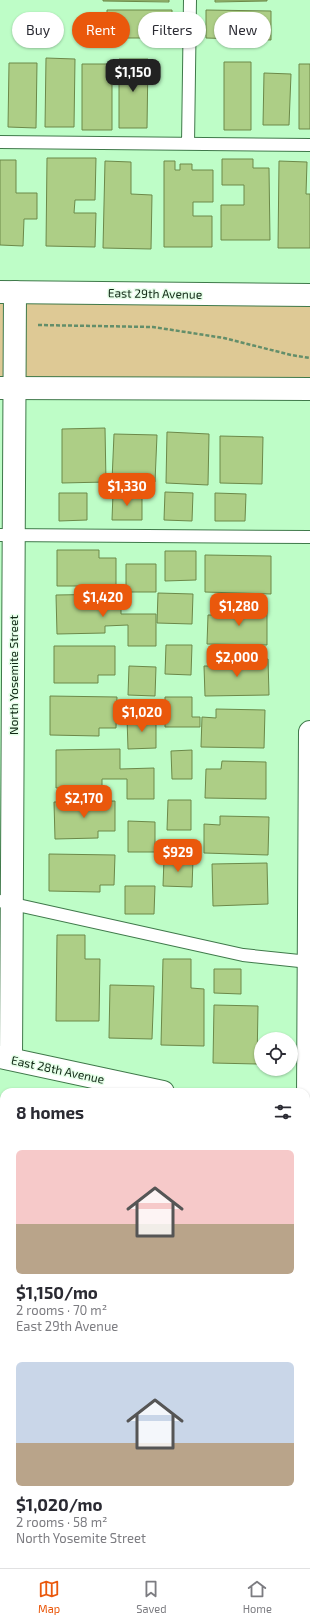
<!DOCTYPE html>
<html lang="en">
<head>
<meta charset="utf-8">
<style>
	:root { --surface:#fff; --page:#f7f7f7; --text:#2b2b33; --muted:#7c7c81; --line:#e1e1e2; --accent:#ea580c }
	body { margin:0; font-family:"Exo 2",sans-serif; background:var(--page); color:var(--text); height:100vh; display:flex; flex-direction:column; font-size:15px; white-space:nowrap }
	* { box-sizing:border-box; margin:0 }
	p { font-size:13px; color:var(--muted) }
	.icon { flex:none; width:22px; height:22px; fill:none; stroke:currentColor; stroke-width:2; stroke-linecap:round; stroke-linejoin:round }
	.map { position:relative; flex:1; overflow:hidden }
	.drawer { position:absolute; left:0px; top:1088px; width:310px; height:480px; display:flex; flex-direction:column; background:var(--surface); border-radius:12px 12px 0 0; box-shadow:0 1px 3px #0004 }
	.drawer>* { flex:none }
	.top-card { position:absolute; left:12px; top:12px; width:286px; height:36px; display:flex; gap:8px }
	.buttons { position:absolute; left:254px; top:1032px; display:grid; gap:8px }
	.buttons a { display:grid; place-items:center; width:44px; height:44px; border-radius:50%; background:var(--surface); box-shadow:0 1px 3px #0004; font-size:20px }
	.price { position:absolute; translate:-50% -34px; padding:0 9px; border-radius:8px; background:var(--accent); color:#fff; font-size:13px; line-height:26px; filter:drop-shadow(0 1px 2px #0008) }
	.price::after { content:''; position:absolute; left:50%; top:24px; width:12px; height:9px; margin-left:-6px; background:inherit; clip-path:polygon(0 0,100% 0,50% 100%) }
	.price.selected { background:#222; color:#fff }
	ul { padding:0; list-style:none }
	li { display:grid; align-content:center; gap:8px; height:212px; padding:0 16px }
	li span { display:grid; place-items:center; height:124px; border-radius:6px; color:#555 }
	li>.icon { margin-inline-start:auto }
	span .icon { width:72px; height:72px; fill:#fffc; stroke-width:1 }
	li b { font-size:17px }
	h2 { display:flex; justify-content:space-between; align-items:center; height:48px; padding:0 16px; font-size:17px }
	.chip { padding:0 14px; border-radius:18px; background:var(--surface); box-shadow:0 1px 3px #0004; font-size:14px; line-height:36px }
	.chip.selected { background:var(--accent); color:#fff }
	.tabs { display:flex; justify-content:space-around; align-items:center; height:56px; border-top:1px solid var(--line); background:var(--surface); font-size:11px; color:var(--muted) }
	.tabs a { display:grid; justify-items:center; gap:2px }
	.tabs .selected { color:var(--accent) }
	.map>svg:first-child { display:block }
	.green { fill:#dec995 }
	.building { fill:#adce86; stroke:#6c8949 }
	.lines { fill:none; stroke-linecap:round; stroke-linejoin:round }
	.lane-casing { stroke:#3f794a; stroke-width:14 }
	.street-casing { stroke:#3f794a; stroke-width:24 }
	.secondary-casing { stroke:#3f794a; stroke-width:24 }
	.path { stroke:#638e6a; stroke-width:2.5; stroke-dasharray:4 2; stroke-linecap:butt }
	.lane { stroke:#fff; stroke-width:12 }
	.street { stroke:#fff; stroke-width:22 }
	.secondary { stroke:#fff; stroke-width:22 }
	.labels { text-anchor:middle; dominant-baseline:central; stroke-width:3; stroke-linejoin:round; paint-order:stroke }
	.street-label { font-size:12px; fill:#0f2814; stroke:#e6ffe9 }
</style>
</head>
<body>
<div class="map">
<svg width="310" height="1568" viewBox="0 0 310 1568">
	<rect width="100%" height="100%" fill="#befdc7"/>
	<!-- green -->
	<path class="green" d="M0 292 310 295V389L0 388Z
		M0 1460H4V1564H171V1568H0Z"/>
	<!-- building -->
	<path class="building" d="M103 0H169V2L103 1Z
		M215 0H267V1L215 2Z
		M107 10H172V38H107Z
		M206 10 271 11V40L206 38Z
		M46 58 75 59 74 127H45Z
		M119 59H148L147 128H119Z
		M224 62H251V130H224Z
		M9 63H37L36 128 8 127Z
		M82 64H112V130H82Z
		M299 64H310V129H299Z
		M264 73 291 74 289 125H263Z
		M47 158H96L95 200H75L74 213H96L95 247 46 246Z
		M222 159H253V168H269L270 240H221V205H244V185H222Z
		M0 160H16V193H37V219H24L23 246 0 245Z
		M105 161 131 162V194L152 195 151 249 103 248Z
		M164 161H175V170H180V164H192V170H213V202H193V216H212V247H164Z
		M279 161 307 162 306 194H310V248H278Z
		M105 428 106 482 62 483V429Z
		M167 432 209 434 208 485 166 483Z
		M114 434 157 435 155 482 112 481Z
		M220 436 263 437 262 484 220 483Z
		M165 492 193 493 192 521 164 520Z
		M59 493H87V520L59 521Z
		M113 493 142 494V520H112Z
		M215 493 246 494 245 521H215Z
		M57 550H99V558H116V586H57Z
		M165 551H196V580L165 581Z
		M205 555 271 556V594L205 592Z
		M126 564H156V592H126Z
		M158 593 193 594 192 624 157 623Z
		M121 594V614H156V646H128V625L105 626V633L57 634 56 595Z
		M223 607H267V645L207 644 208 615H223Z
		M166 645H192L191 675 165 674Z
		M54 646H115V675H98V683H54Z
		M268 659 269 695 205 696 204 666H219V660Z
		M129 666 156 667 155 696 128 695Z
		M50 696 117 697 116 728H99V736L50 735Z
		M165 697H192V717H200V727H165Z
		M216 709 265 710 264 748 201 747 202 717 216 718Z
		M156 717V748L128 749 127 718Z
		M120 749V769L154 768V799H127V779H102V788H56V750Z
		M192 750V779H172L171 751Z
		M222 761 266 762V799L205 798 206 769H221Z
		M168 800H191V830H167Z
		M115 801V831H98V838L55 839 54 802Z
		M220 816 269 817 268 855 204 853V824L220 825Z
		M128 821 155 822V852H128Z
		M49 854 115 855 114 885H100V892L49 891Z
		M164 859 193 860 192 887 163 886Z
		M267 863 268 904 213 906 212 864Z
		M125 886H155L154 914H125Z
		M57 935H85V959H100L99 1021H56Z
		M163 959H191V988L204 989V1046L161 1045Z
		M214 969H241V994L214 993Z
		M110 985 154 986 152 1039 109 1038Z
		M214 1005 258 1006 257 1064 213 1063Z
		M0 1174H4V1287H0Z"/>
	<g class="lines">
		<!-- lane casing -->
		<g class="lane-casing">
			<path id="lane" d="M0 142 310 145
				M188 144 190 0
				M0 535 310 537
				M0 901 243 955 309 962"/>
		</g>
		<!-- street casing -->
		<g class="street-casing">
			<path id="street" d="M0 1057 163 1092
				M11 1059 15 292
				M306 1462 310 732
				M305 1568V1564"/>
		</g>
		<!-- secondary casing -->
		<g class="secondary-casing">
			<path id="secondary" d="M0 292 310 295
				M0 388 310 389"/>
		</g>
		<!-- path -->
		<path class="path" d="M38 325 153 327 224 338 291 355 310 358
			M0 1453H4"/>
		<!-- lane -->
		<use href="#lane" class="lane"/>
		<!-- street -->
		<use href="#street" class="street"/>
		<!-- secondary -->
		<use href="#secondary" class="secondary"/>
	</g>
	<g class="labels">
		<!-- street labels -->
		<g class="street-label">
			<text transform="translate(155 293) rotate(1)">East 29th Avenue</text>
			<text transform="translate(13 675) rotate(-90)">North Yosemite Street</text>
			<text transform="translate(58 1069) rotate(12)">East 28th Avenue</text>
		</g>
	</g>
</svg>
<div class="buttons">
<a><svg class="icon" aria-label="locate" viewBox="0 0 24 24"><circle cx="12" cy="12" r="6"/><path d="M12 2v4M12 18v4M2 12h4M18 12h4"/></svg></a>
</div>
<b class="price selected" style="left:133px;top:93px">$1,150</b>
<b class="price" style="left:127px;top:507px">$1,330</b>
<b class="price" style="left:103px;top:618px">$1,420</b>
<b class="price" style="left:239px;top:627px">$1,280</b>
<b class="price" style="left:237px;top:678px">$2,000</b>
<b class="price" style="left:142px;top:733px">$1,020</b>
<b class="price" style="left:84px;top:819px">$2,170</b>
<b class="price" style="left:178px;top:873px">$929</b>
<div class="top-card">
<a class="chip">Buy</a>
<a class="chip selected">Rent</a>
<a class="chip">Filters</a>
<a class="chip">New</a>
</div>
<section class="drawer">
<h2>8 homes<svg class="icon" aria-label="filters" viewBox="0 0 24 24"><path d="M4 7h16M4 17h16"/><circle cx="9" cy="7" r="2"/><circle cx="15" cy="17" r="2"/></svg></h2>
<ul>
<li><span style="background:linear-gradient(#f6c9c9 60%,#b9a48a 0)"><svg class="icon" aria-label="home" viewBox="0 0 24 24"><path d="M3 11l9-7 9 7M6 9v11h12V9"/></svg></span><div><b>$1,150/mo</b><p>2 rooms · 70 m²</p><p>East 29th Avenue</p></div></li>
<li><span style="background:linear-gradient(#c9d6e8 65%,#b9a48a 0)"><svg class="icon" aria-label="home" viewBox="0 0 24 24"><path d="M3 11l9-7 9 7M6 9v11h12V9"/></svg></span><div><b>$1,020/mo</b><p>2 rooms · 58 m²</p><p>North Yosemite Street</p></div></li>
</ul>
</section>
</div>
<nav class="tabs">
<a class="selected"><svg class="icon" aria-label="map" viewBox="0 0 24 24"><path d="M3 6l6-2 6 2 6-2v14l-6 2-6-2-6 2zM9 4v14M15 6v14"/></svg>Map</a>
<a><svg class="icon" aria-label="saved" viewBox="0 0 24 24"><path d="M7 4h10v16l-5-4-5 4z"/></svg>Saved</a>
<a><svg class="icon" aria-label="home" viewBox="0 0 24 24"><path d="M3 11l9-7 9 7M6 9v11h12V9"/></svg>Home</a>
</nav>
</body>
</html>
